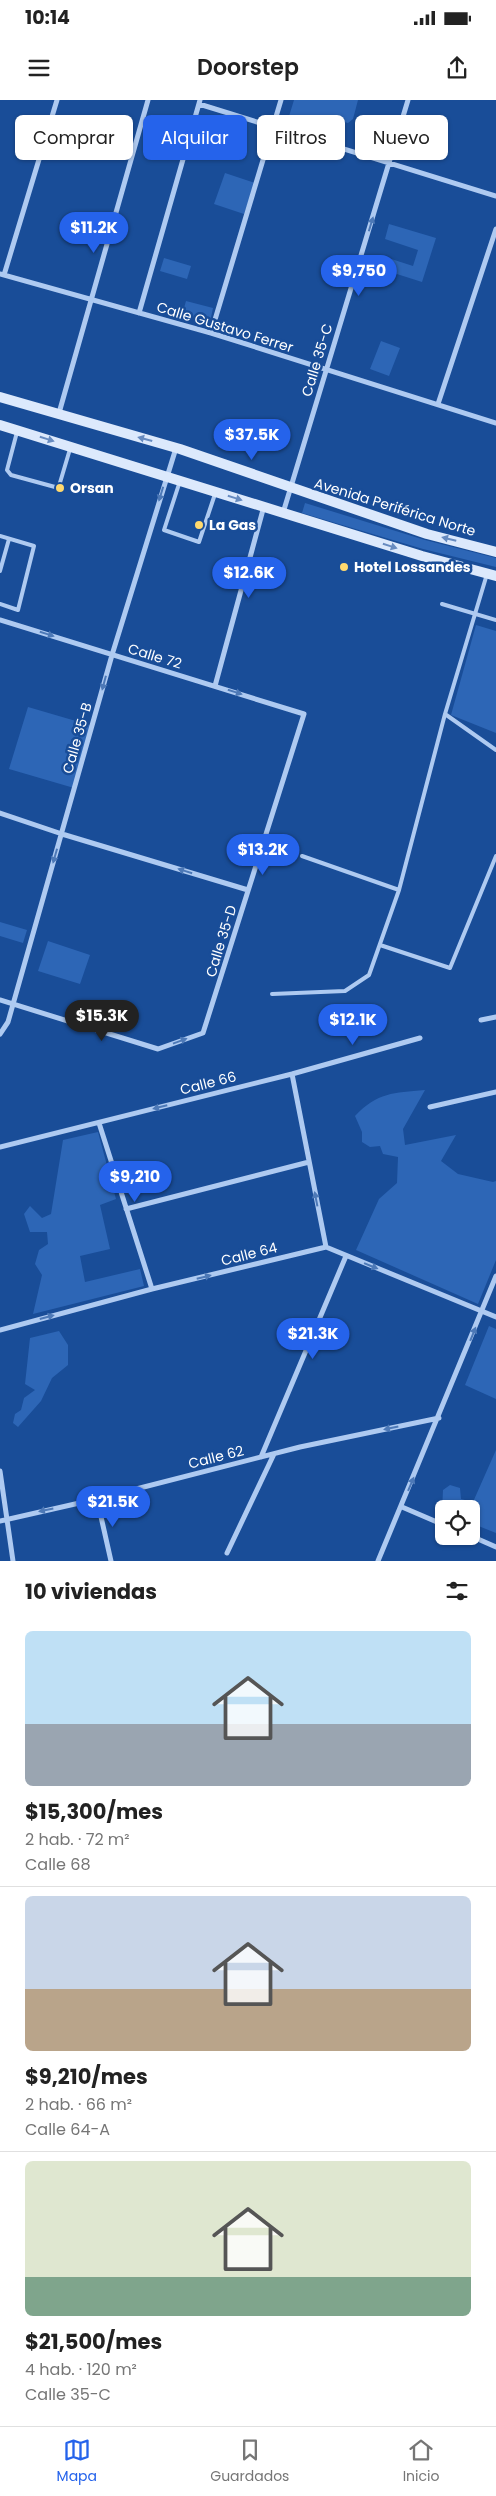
<!DOCTYPE html>
<html lang="es">
<head>
<meta charset="utf-8">
<style>
	:root { --surface:#fff; --page:#f2f2f2; --text:#222; --muted:#767676; --line:#e0e0e0; --accent:#2563eb }
	body { margin:0; font-family:Poppins,sans-serif; background:var(--page); color:var(--text); height:100vh; display:flex; flex-direction:column; font-size:19px; white-space:nowrap }
	* { box-sizing:border-box; margin:0 }
	p { font-size:16px; color:var(--muted) }
	.icon { flex:none; width:28px; height:28px; fill:none; stroke:currentColor; stroke-width:2; stroke-linecap:round; stroke-linejoin:round }
	.map { position:relative; height:1461px; overflow:hidden }
	.side { display:flex; flex-direction:column; background:var(--surface); flex:1 }
	.side>* { flex:none }
	.guide { position:absolute; left:15px; top:15px; width:466px; height:45px; display:flex; gap:10px }
	.fabs { position:absolute; left:435px; top:1400px; display:grid; gap:10px }
	.fabs a { display:grid; place-items:center; width:45px; height:45px; border-radius:8px; background:var(--surface); box-shadow:0 1px 4px #0004; font-size:25px }
	.price { position:absolute; translate:-50% -42px; padding:0 11px; border-radius:18px; background:var(--accent); color:#fff; font-size:16px; line-height:32px; filter:drop-shadow(0 1px 2px #0008) }
	.price::after { content:''; position:absolute; left:50%; top:30px; width:15px; height:11px; margin-left:-8px; background:inherit; clip-path:polygon(0 0,100% 0,50% 100%) }
	.price.on { background:#222; color:#fff }
	ul { padding:0; list-style:none }
	li { display:grid; align-content:center; gap:10px; height:265px; padding:0 25px }
	li+li { border-top:1px solid var(--line) }
	li span { display:grid; place-items:center; height:155px; border-radius:8px; color:#555 }
	li>.icon { margin-inline-start:auto }
	span .icon { width:90px; height:90px; fill:#fffc; stroke-width:1 }
	li b { font-size:21px }
	h2 { display:flex; justify-content:space-between; align-items:center; height:60px; padding:0 25px; font-size:21px }
	.tag { padding:0 18px; border-radius:8px; background:var(--surface); box-shadow:0 1px 4px #0004; font-size:18px; line-height:45px }
	.tag.on { background:var(--accent); color:#fff }
	.status { display:flex; justify-content:space-between; align-items:center; height:35px; padding:0 25px; background:var(--surface); direction:ltr }
	.status svg { height:14px; fill:currentColor }
	header { display:flex; justify-content:space-between; align-items:center; height:65px; padding:0 25px; background:var(--surface); font-size:22px; font-weight:600 }
	.menu { display:flex; justify-content:space-around; align-items:center; height:70px; border-top:1px solid var(--line); background:var(--surface); font-size:14px; color:var(--muted) }
	.menu a { display:grid; justify-items:center; gap:2px }
	.menu .on { color:var(--accent) }
	.map>svg:first-child { display:block }
	.green { fill:#2d66b6 }
	.lines { fill:none; stroke-linecap:round; stroke-linejoin:round }
	.lane { stroke:#aecaf1; stroke-width:4 }
	.street { stroke:#aecaf1; stroke-width:5 }
	.secondary { stroke:#dce9fc; stroke-width:10 }
	.oneway { fill:#4d79b7 }
	.oneway2 { fill:#678bc0 }
	.poi-dot { fill:#ffd96e; stroke:#194d98; stroke-width:2 }
	.labels { text-anchor:middle; dominant-baseline:central; stroke-width:5; stroke-linejoin:round; paint-order:stroke }
	.street-label { font-size:14px; fill:#fff; stroke:#194d98 }
	.poi-label { font-size:14px; font-weight:bold; fill:#fff; stroke:#194d98; text-anchor:start }
</style>
</head>
<body>
<div class="status"><b>10:14</b><svg viewBox="0 0 49 12"><path d="M0 12V9h3v3zM5 12V6h3v6zM10 12V3h3v9zM15 12V0h3v12zM26 1h20v11H26zM47 4h2v5h-2z"/></svg></div>
<header><svg class="icon" aria-label="menu" viewBox="0 0 24 24"><path d="M4 6h16M4 12h16M4 18h16"/></svg>Doorstep<svg class="icon" aria-label="share" viewBox="0 0 24 24"><path d="M12 15V3M7 8l5-5 5 5M5 13v7h14v-7"/></svg></header>
<div class="map">
<svg width="496" height="1461" viewBox="0 0 496 1461">
	<rect width="100%" height="100%" fill="#194d98"/>
	<!-- green -->
	<path class="green" d="M294 0H358L353 19 348 23 333 19 328 38 286 26Z
		M225 73 255 83 244 114 214 104Z
		M389 124 436 138 422 182 378 168 382 156 413 166 418 150 385 139Z
		M164 158 191 166 187 179 160 171Z
		M186 201 213 208 210 222 182 215Z
		M381 241 400 248 389 276 370 269Z
		M305 403 425 440 496 458V467L423 449 302 413Z
		M476 525 496 531V633L451 615Z
		M28 607 93 626 74 688 9 669Z
		M0 822 27 830 23 843 0 836Z
		M48 841 90 855 80 884 38 871Z
		M425 990 403 1029 405 1045 456 1035 441 1061 458 1074 493 1082 496 1081V1160L478 1204 356 1150 379 1099 397 1083 398 1057 383 1054 380 1046 370 1047 362 1042V1032L355 1016C378 992 393 993 425 990Z
		M98 1032 116 1099 100 1105 110 1149 80 1156 85 1182 140 1169 144 1186 33 1214 42 1175 35 1164 39 1150 48 1144 47 1132H30L24 1114 30 1106 42 1118 51 1114 63 1040Z
		M489 1226 496 1229V1299L465 1285Z
		M59 1231 68 1245V1265L52 1278 41 1301 18 1327 13 1323 15 1314 21 1310 24 1298 35 1290 25 1284 30 1238Z
		M496 1350V1433L471 1423V1409H444V1412H442L443 1390 450 1385 460 1388 461 1399 473 1402Z"/>
	<g class="lines">
		<!-- lane -->
		<path class="lane" d="M17 332 7 370 11 375 55 387 59 386 70 349
			M180 381 164 430 199 442 215 394
			M0 436 34 446 18 510 0 504
			M0 471 9 439
			M442 504 496 520
			M445 614 496 650
			M302 756 399 790
			M380 845 450 868 496 756
			M272 894 345 891 369 875 399 790 445 614 487 474"/>
		<!-- street -->
		<path class="street" d="M199 4 496 96
			M0 174 211 233 496 323
			M4 175 57 0
			M139 213 200 0
			M211 233 281 0
			M438 304 496 129
			M59 313 148 0
			M283 413 408 0
			M0 520 304 614 203 933 158 949 0 900
			M215 586 264 406
			M0 713 62 734 248 790
			M481 920 496 917
			M0 934 8 922 112 555 176 348
			M292 974 326 1147
			M430 1007 496 992
			M99 1023 152 1189
			M0 1047 292 974 420 938
			M126 1109 309 1062
			M0 1230 152 1189 326 1147 496 1217
			M261 1357 346 1156
			M0 1371 13 1461
			M97 1399 111 1461
			M402 1407 444 1425
			M0 1421 97 1399 300 1347 439 1318
			M471 1436 496 1447
			M227 1453 274 1354
			M378 1461 496 1176"/>
		<!-- secondary -->
		<path class="secondary" d="M0 297 180 349 427 434 496 452
			M0 325 422 456 496 476"/>
	</g>
	<!-- one-way arrows -->
	<defs><path id="oneway-solid" d="M-6-.8H1V-3.2L6.5 0L1 3.2V.8H-6Z" transform="scale(1.25)"/></defs>
	<g class="oneway">
		<use href="#oneway-solid" transform="translate(371 124) rotate(-73)"/>
		<use href="#oneway-solid" transform="translate(161 394) rotate(107)"/>
		<use href="#oneway-solid" transform="translate(47 534) rotate(17)"/>
		<use href="#oneway-solid" transform="translate(104 583) rotate(105)"/>
		<use href="#oneway-solid" transform="translate(235 592) rotate(17)"/>
		<use href="#oneway-solid" transform="translate(55 756) rotate(106)"/>
		<use href="#oneway-solid" transform="translate(185 771) rotate(-163)"/>
		<use href="#oneway-solid" transform="translate(180 941) rotate(-20)"/>
		<use href="#oneway-solid" transform="translate(160 1007) rotate(166)"/>
		<use href="#oneway-solid" transform="translate(316 1099) rotate(-101)"/>
		<use href="#oneway-solid" transform="translate(371 1166) rotate(22)"/>
		<use href="#oneway-solid" transform="translate(204 1177) rotate(-14)"/>
		<use href="#oneway-solid" transform="translate(47 1217) rotate(-15)"/>
		<use href="#oneway-solid" transform="translate(473 1234) rotate(-68)"/>
		<use href="#oneway-solid" transform="translate(391 1328) rotate(168)"/>
		<use href="#oneway-solid" transform="translate(411 1384) rotate(-67)"/>
		<use href="#oneway-solid" transform="translate(46 1410) rotate(168)"/>
	</g>
	<g class="oneway2">
		<use href="#oneway-solid" transform="translate(47 339) rotate(17)"/>
		<use href="#oneway-solid" transform="translate(145 339) rotate(-165)"/>
		<use href="#oneway-solid" transform="translate(235 398) rotate(17)"/>
		<use href="#oneway-solid" transform="translate(449 439) rotate(-166)"/>
		<use href="#oneway-solid" transform="translate(390 446) rotate(18)"/>
	</g>
	<!-- markers -->
	<g class="poi-dot">
		<circle cx="60" cy="388" r="5"/>
		<circle cx="199" cy="425" r="5"/>
		<circle cx="344" cy="467" r="5"/>
	</g>
	<g class="labels">
		<!-- street labels -->
		<g class="street-label">
			<text transform="translate(225 227) rotate(17)">Calle Gustavo Ferrer</text>
			<text transform="translate(317 260) rotate(-73)">Calle 35-C</text>
			<text transform="translate(395 407) rotate(17)">Avenida Periférica Norte</text>
			<text transform="translate(155 556) rotate(17)">Calle 72</text>
			<text transform="translate(77 638) rotate(-74)">Calle 35-B</text>
			<text transform="translate(221 841) rotate(-73)">Calle 35-D</text>
			<text transform="translate(208 983) rotate(-14)">Calle 66</text>
			<text transform="translate(249 1154) rotate(-14)">Calle 64</text>
			<text transform="translate(216 1357) rotate(-14)">Calle 62</text>
		</g>
		<!-- poi labels -->
		<g class="poi-label">
			<text x="70" y="388">Orsan</text>
			<text x="209" y="425">La Gas</text>
			<text x="354" y="467">Hotel Lossandes</text>
		</g>
	</g>
</svg>
<div class="fabs">
<a><svg class="icon" aria-label="locate" viewBox="0 0 24 24"><circle cx="12" cy="12" r="6"/><path d="M12 2v4M12 18v4M2 12h4M18 12h4"/></svg></a>
</div>
<b class="price" style="left:94px;top:154px">$11.2K</b>
<b class="price" style="left:359px;top:197px">$9,750</b>
<b class="price" style="left:252px;top:361px">$37.5K</b>
<b class="price" style="left:249px;top:499px">$12.6K</b>
<b class="price" style="left:263px;top:776px">$13.2K</b>
<b class="price on" style="left:102px;top:942px">$15.3K</b>
<b class="price" style="left:353px;top:946px">$12.1K</b>
<b class="price" style="left:135px;top:1103px">$9,210</b>
<b class="price" style="left:313px;top:1260px">$21.3K</b>
<b class="price" style="left:113px;top:1428px">$21.5K</b>
<div class="guide">
<a class="tag">Comprar</a>
<a class="tag on">Alquilar</a>
<a class="tag">Filtros</a>
<a class="tag">Nuevo</a>
</div>
</div>
<section class="side">
<h2>10 viviendas<svg class="icon" aria-label="filters" viewBox="0 0 24 24"><path d="M4 7h16M4 17h16"/><circle cx="9" cy="7" r="2"/><circle cx="15" cy="17" r="2"/></svg></h2>
<ul>
<li><span style="background:linear-gradient(#bfe0f5 60%,#9aa5b1 0)"><svg class="icon" aria-label="home" viewBox="0 0 24 24"><path d="M3 11l9-7 9 7M6 9v11h12V9"/></svg></span><div><b>$15,300/mes</b><p>2 hab. · 72 m²</p><p>Calle 68</p></div></li>
<li><span style="background:linear-gradient(#c9d6e8 60%,#b9a48a 0)"><svg class="icon" aria-label="home" viewBox="0 0 24 24"><path d="M3 11l9-7 9 7M6 9v11h12V9"/></svg></span><div><b>$9,210/mes</b><p>2 hab. · 66 m²</p><p>Calle 64-A</p></div></li>
<li><span style="background:linear-gradient(#dfe7d0 75%,#7fa58c 0)"><svg class="icon" aria-label="home" viewBox="0 0 24 24"><path d="M3 11l9-7 9 7M6 9v11h12V9"/></svg></span><div><b>$21,500/mes</b><p>4 hab. · 120 m²</p><p>Calle 35-C</p></div></li>
</ul>
</section>
<nav class="menu">
<a class="on"><svg class="icon" aria-label="map" viewBox="0 0 24 24"><path d="M3 6l6-2 6 2 6-2v14l-6 2-6-2-6 2zM9 4v14M15 6v14"/></svg>Mapa</a>
<a><svg class="icon" aria-label="saved" viewBox="0 0 24 24"><path d="M7 4h10v16l-5-4-5 4z"/></svg>Guardados</a>
<a><svg class="icon" aria-label="home" viewBox="0 0 24 24"><path d="M3 11l9-7 9 7M6 9v11h12V9"/></svg>Inicio</a>
</nav>
</body>
</html>
